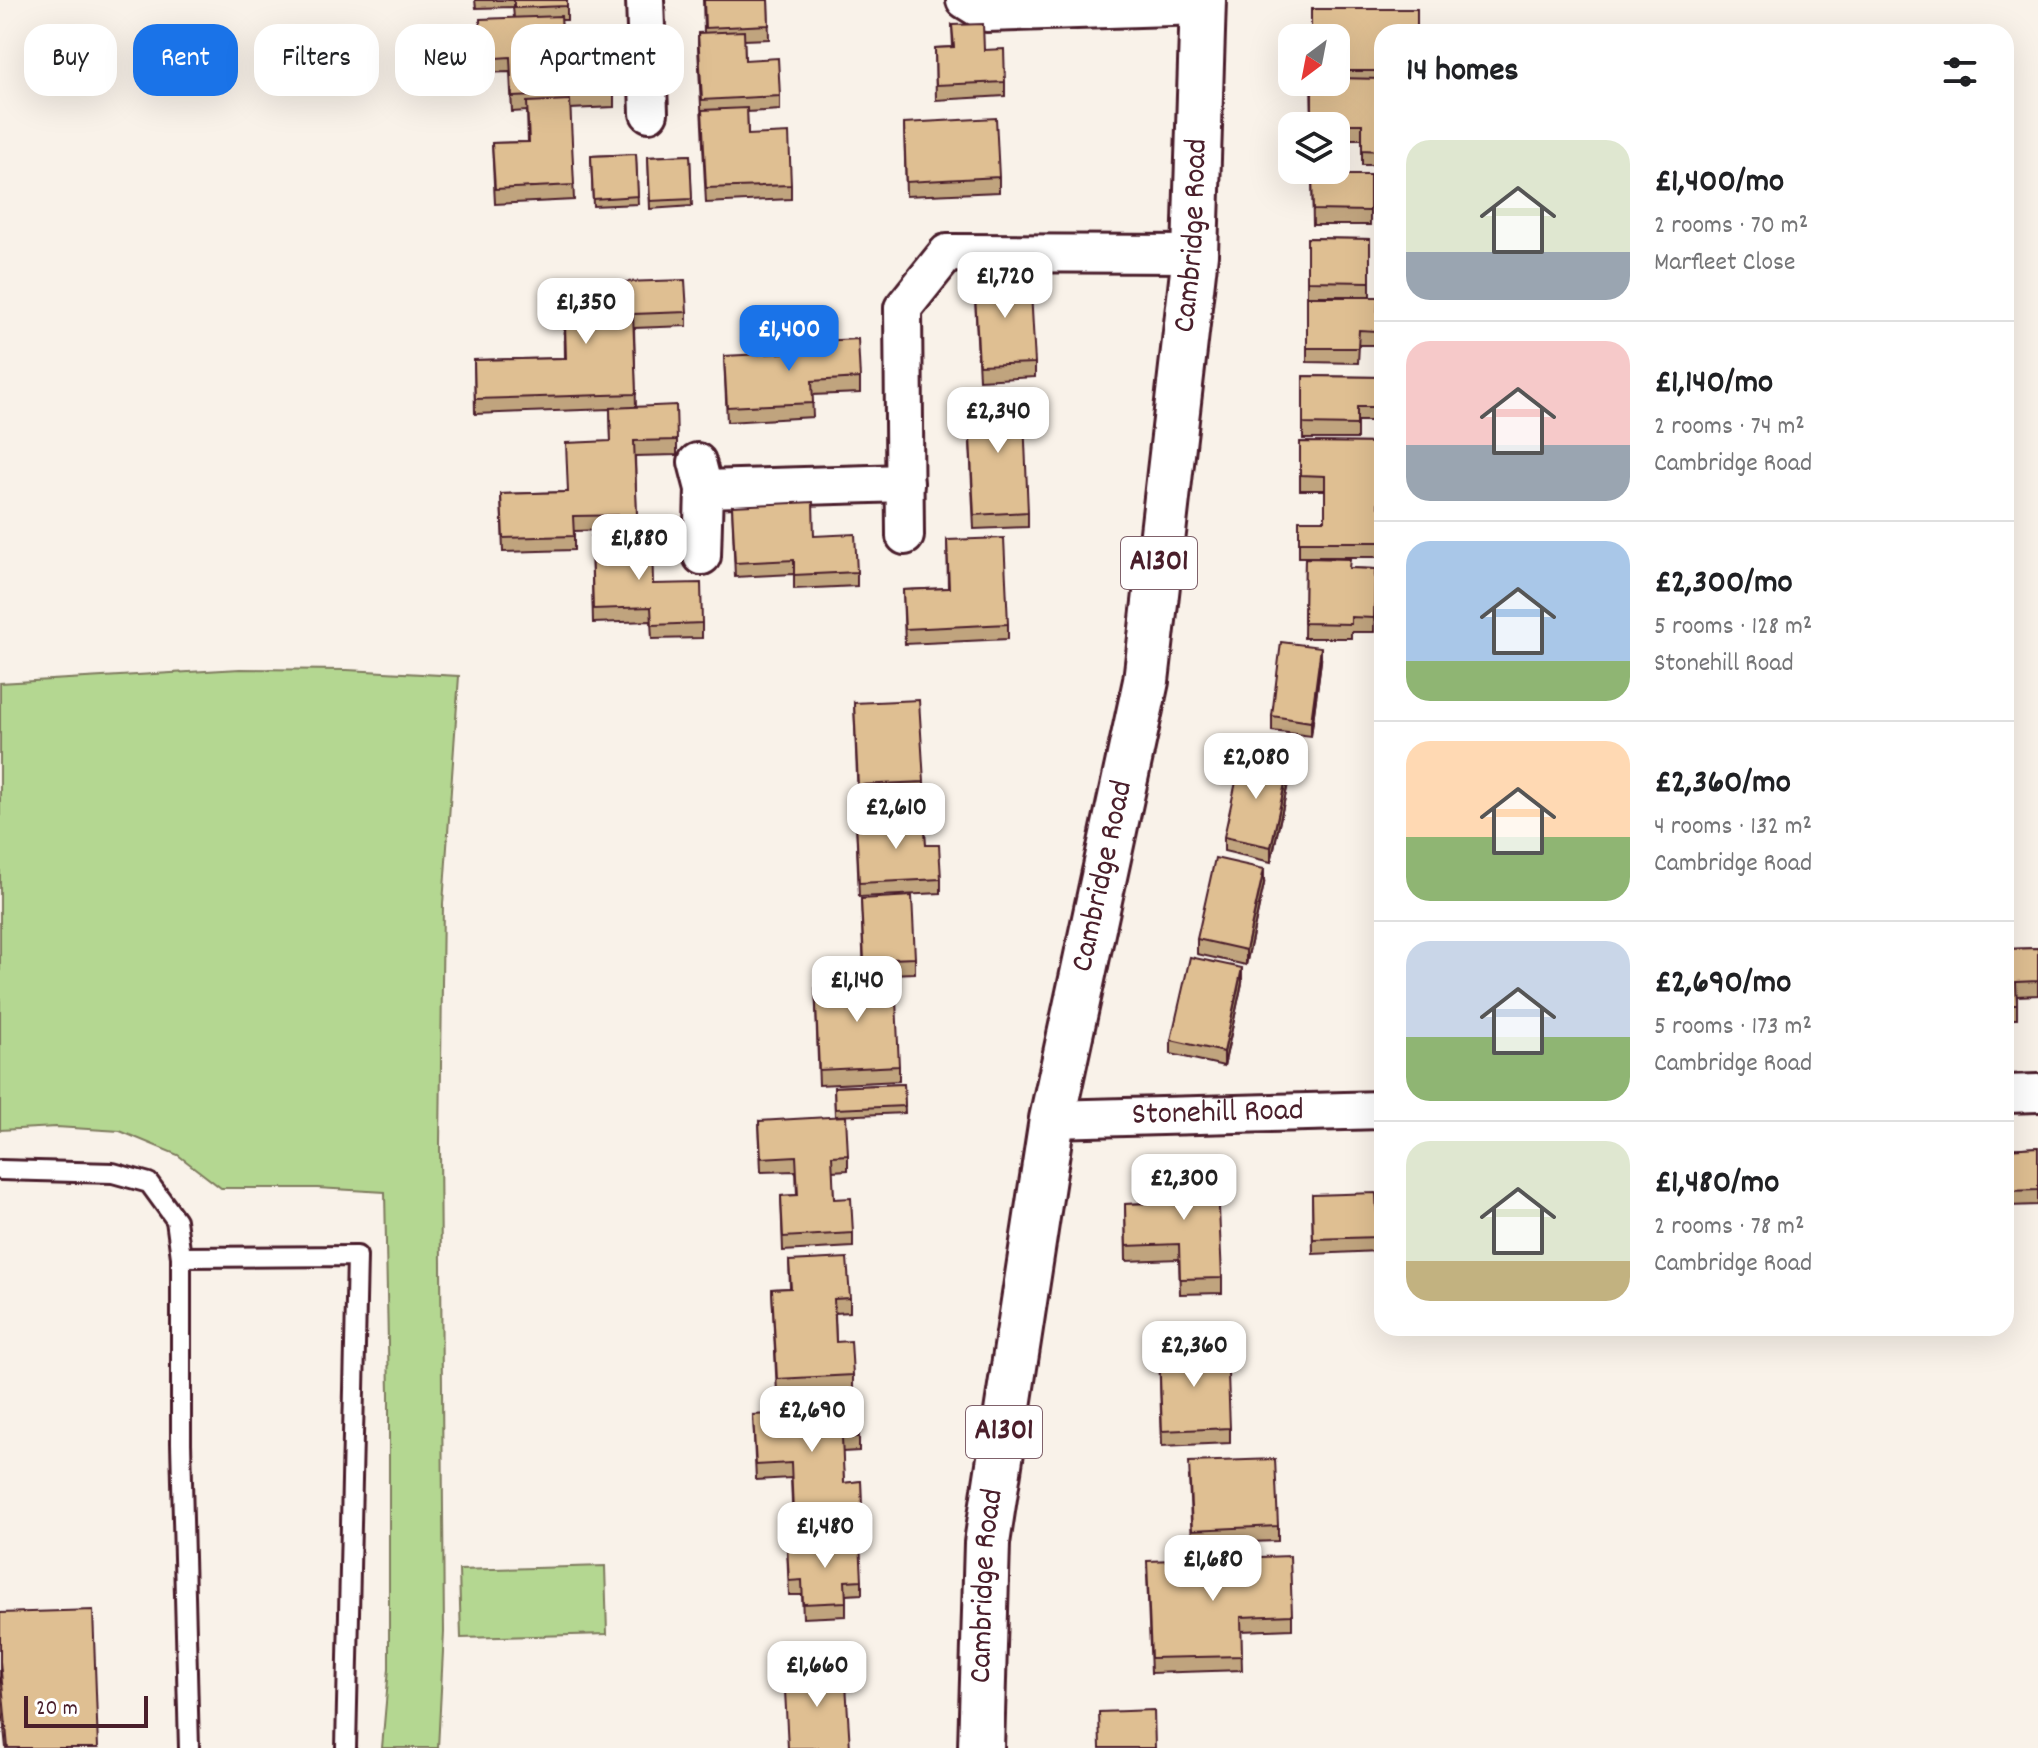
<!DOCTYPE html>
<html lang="en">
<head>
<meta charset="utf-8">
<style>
	:root { --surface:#fff; --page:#f6f6f6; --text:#202124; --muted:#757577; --line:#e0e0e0; --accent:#1a73e8 }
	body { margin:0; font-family:Dekko,sans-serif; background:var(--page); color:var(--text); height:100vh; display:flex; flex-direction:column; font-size:30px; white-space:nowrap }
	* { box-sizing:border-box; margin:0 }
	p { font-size:26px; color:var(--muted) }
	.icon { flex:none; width:44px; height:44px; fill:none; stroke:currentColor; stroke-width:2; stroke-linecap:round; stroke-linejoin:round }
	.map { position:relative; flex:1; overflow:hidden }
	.side { position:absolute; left:1374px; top:24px; width:640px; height:1312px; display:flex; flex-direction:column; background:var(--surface); border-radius:24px; box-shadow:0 8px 32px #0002 }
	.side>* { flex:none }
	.top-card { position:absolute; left:24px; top:24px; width:760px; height:72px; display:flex; gap:16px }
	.needle { width:52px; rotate:212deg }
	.tools { position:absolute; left:1278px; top:24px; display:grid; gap:16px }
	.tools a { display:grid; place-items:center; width:72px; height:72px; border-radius:16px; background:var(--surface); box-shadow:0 8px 32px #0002; font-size:40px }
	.scale { position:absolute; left:24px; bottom:20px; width:124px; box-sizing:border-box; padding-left:8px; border:4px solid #4a1f2b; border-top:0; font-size:22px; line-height:28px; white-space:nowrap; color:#4a1f2b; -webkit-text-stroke:6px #fff; paint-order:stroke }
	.price { position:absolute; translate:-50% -68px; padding:0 18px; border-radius:16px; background:#fff; color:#222; font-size:26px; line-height:52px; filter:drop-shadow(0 2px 4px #0008) }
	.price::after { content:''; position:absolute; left:50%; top:48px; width:24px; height:18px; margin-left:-12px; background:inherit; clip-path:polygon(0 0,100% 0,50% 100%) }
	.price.active { background:var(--accent); color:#fff }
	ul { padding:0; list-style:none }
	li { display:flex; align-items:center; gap:24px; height:200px; padding:0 32px }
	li+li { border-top:2px solid var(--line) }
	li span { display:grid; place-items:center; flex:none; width:224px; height:160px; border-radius:24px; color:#555 }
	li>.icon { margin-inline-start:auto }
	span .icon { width:96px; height:96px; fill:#fffc; stroke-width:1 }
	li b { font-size:34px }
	h2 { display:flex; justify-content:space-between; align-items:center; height:96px; padding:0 32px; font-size:34px }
	.pill { padding:0 28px; border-radius:24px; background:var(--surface); box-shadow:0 8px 32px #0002; font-size:28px; line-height:72px }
	.pill.active { background:var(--accent); color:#fff }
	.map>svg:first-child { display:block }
	.green { fill:#b4d791; stroke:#7f7b5e; stroke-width:2 }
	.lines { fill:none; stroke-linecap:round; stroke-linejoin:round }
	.service-casing { stroke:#4a1f2b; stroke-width:24 }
	.minor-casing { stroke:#4a1f2b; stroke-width:42 }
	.primary-casing { stroke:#4a1f2b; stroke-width:50 }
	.service { stroke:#fff; stroke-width:18 }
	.minor { stroke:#fff; stroke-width:36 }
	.primary { stroke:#fff; stroke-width:44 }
	.wall { fill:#c0a47e; stroke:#4a1f2b; stroke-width:2 }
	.shaded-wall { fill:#9c8666; stroke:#4a1f2b; stroke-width:2 }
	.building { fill:#dfbf92; stroke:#4a1f2b; stroke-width:2 }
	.labels { text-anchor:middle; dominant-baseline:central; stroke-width:6; stroke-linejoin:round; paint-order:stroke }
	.shield { fill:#fff; stroke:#80626b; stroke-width:2 }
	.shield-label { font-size:30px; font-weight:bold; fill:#4a1f2b }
	.street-label { font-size:32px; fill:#4a1f2b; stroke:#fff }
</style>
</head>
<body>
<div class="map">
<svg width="2038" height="1748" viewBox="0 0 2038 1748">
	<rect width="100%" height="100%" fill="#f9f2e9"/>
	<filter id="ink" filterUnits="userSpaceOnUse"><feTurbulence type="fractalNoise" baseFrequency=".0125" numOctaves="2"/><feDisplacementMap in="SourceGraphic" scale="16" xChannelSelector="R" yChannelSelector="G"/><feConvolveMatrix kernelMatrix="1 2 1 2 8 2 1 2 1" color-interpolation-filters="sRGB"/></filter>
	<g filter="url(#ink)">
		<!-- green -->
		<path class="green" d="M240 669 347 670 459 676 443 904 440 1144 444 1632 438 1748H382L389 1668V1395L385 1192 317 1188H221L178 1155 120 1131 56 1127 0 1130V683Z
			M605 1566 607 1634 461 1638 459 1570Z"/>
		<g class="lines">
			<!-- service casing -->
			<g class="service-casing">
				<path id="service" d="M0 1170 113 1173 149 1183 176 1220 181 1257
					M189 1748 181 1443V1257L357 1256 346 1748"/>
			</g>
			<!-- minor casing -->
			<g class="minor-casing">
				<g id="minor">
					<path d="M645 0 649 113"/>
					<path d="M965 0 986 13 1202 6"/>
					<path d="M697 462 704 489 702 556"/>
					<path d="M704 489 905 483"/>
					<path d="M905 536 903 308 947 253 1195 254"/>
					<path d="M2006 1094 2038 1093"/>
					<path id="s1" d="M1052 1119 1382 1110"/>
				</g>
			</g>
			<!-- primary casing -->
			<g class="primary-casing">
				<g id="primary">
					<path id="s2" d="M981 1748 987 1543 1052 1119 1146 681 1195 254 1203 0"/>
				</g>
			</g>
			<!-- service -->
			<use href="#service" class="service"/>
			<!-- minor -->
			<use href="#minor" class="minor"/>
			<!-- primary -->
			<use href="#primary" class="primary"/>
		</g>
		<!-- wall -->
		<path class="wall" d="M475 0H567V20H561L563 50 614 93V107L570 109 574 200 495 204 492 143 528 142 527 111 512 112 510 72 481 73 480 34 514 18 513 7 476 8Z
			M703 0H768L769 39 744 40 745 60 780 96V110L747 112 748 135 791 185V199L706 203 698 48V33H704Z
			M952 25 984 50 1005 82V96L936 100 935 48 953 47Z
			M1382 32V165H1362V139H1336V126H1312L1311 82H1336V38Z
			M904 123 999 177V192L906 196Z
			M636 154 638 204 593 206 591 156Z
			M690 155 692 206 650 209 648 157Z
			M1312 175H1370V225H1313Z
			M1307 238 1370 239V296H1307Z
			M974 277 1035 363V377L979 380Z
			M564 290 687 312V326L634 328 636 407 677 440V455L635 456 637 529 574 531V550L503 552 501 494 567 492 611 441 610 409 475 414 474 360 565 358Z
			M1307 297H1378L1377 345H1359L1358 363 1307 362Z
			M724 356 860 378V393L812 395 813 417 727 422Z
			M1303 376 1382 377V421H1357V439H1303Z
			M968 398 1028 512V527L974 529Z
			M1300 442 1382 443V486H1378V507H1382V557H1299V520H1325V490H1300Z
			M732 506 814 536 857 572V586L794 589V574L735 577Z
			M591 537 702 623V638L652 639 651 621 593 623Z
			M947 540 1008 624V639L905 644 903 590 948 588Z
			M1305 558 1349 568 1375 569 1374 632H1351V638H1304Z
			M1321 661 1311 736 1272 731V716Z
			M854 703 924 782V797L858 800Z
			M1289 779 1271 862 1224 851V837Z
			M856 819 926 845 941 879V893L859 897Z
			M1264 884 1246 965 1197 954V939Z
			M861 899 915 958V973L864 975Z
			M2038 948V995L2017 996V1019H2006V949Z
			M815 982 899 1066V1081L819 1085Z
			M1242 983 1224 1066 1171 1054V1040Z
			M904 1084 905 1113 835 1116 834 1087Z
			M759 1121 848 1155V1170L832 1171 834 1199 853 1233V1247L783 1251 781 1196 797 1195 796 1171 761 1172Z
			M2038 1147V1205L2008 1206 2006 1149Z
			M1312 1195 1378 1237V1251L1313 1254Z
			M1181 1202 1222 1278V1293L1180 1294 1179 1259 1126 1261 1125 1204Z
			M789 1261 850 1298V1312L835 1313 836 1342 853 1375V1390L777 1394 772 1289 790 1288Z
			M1159 1349 1230 1428V1443L1162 1446Z
			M753 1415 859 1437V1451L842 1452 844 1483 861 1481 862 1524 793 1528 791 1478 756 1480Z
			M1189 1477 1278 1526V1541L1192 1544Z
			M787 1545 862 1580V1594L846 1595V1616L803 1618 802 1595H789Z
			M1147 1575 1292 1615V1629L1241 1631 1242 1670 1151 1673Z
			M0 1613 98 1748H6L0 1688Z"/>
		<!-- shaded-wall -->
		<path class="shaded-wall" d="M1321 647V661L1311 736V722Z
			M1289 765V779L1271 862V847Z
			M1264 869V884L1246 965V950Z
			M1242 968V983L1224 1066V1052Z"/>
		<!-- building -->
		<path class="building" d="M514 0H567V6L514 8Z
			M704 0H768L769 25 705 28Z
			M1311 9H1417V32H1382V71H1336V38H1311Z
			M561 16 563 50 611 48 614 93 512 97 510 57 481 59 480 19Z
			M983 24 984 50 1004 49 1005 82 936 85 935 48 954 47 952 25Z
			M744 31 745 60 778 58 780 96 702 100 698 33Z
			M1336 78 1382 79V151L1362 150V124H1312V82H1336Z
			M570 100 574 185 495 189 492 143 529 142 527 102Z
			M747 108 748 135 789 133 791 185 706 188 702 110Z
			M996 118 999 177 906 182 904 123Z
			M636 154 638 196 593 199 591 156Z
			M690 155 692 199 650 201 648 157Z
			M1312 175H1370V211L1313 210Z
			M1307 238 1370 239V282L1307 281Z
			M1030 274 1035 363 979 365 974 277Z
			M685 280 687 312 633 314 636 394 475 399 474 360 566 358 564 290 623 288V282Z
			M1307 297H1378L1377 331 1359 330 1358 348H1307Z
			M858 339 860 378 812 381 813 403 727 407 724 356 799 352 798 342Z
			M1303 376 1382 377V407H1357V425L1303 424Z
			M1023 395 1028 512 974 515 968 398Z
			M676 405 677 440 634 441 637 515 573 516 574 536 503 538 501 494 568 492 566 443 611 441 610 408Z
			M1300 442 1382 443V471H1378V507H1382V542H1299V520H1325V476L1300 475Z
			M813 502 814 536 855 534 857 572 794 575V560L735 563 732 506Z
			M652 535 653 584 701 583 702 623 652 625 651 607 593 609 591 537Z
			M1004 538 1008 624 905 629 903 590 949 588 947 540Z
			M1305 558 1350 559 1349 568 1375 569 1374 618 1351 617V624L1304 623Z
			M1281 642 1321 647 1311 722 1272 716Z
			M919 700 924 782 858 785 854 703Z
			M1242 754 1289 765 1271 847 1224 837Z
			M924 816 926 845H939L941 879 859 883 856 819Z
			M1215 858 1264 869 1246 950 1197 939Z
			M912 896 915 958 864 960 861 899Z
			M2038 948V981L2016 982 2017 1005H2006V949Z
			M1190 957 1242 968 1224 1052 1171 1040Z
			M895 978 899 1066 819 1070 815 982Z
			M904 1084 905 1106 835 1109 834 1087Z
			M846 1116 848 1155 832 1156 834 1199 851 1198 853 1233 783 1237 781 1196 798 1195 796 1156 761 1158 759 1121Z
			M2038 1147V1190L2008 1191 2006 1149Z
			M1217 1161 1222 1278 1180 1279 1179 1244 1126 1246 1125 1204 1181 1202 1180 1162Z
			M1376 1193 1378 1237 1313 1239 1312 1195Z
			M847 1258 850 1298 834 1299 836 1342 851 1341 853 1375 777 1379 772 1289 791 1288 789 1261Z
			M1227 1347 1230 1428 1162 1431 1159 1349Z
			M857 1403 859 1437H842L844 1483 861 1481 862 1510 793 1513 791 1463 756 1465 753 1415 786 1413V1406Z
			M1275 1459 1278 1526 1192 1530 1189 1462Z
			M860 1542 862 1580 845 1581 846 1602 803 1604 802 1580 789 1581 787 1545Z
			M1290 1556 1292 1615 1241 1617 1242 1656 1151 1658 1147 1561Z
			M93 1610 98 1748H8L0 1661V1613Z
			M845 1668 850 1748H788L784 1671Z
			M1154 1710 1155 1748H1100L1099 1712Z"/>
	</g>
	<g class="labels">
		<!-- shield labels -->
		<g class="shield">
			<rect x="1121" y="537" width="76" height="52" rx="6"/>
			<rect x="966" y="1406" width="76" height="52" rx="6"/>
		</g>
		<g class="shield-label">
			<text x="1159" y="563">A1301</text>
			<text x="1004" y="1432">A1301</text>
		</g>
		<!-- street labels -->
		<g class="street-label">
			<text stroke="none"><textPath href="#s2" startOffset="1530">Cambridge Road</textPath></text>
			<text stroke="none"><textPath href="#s2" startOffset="882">Cambridge Road</textPath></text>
			<text stroke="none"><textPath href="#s1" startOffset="166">Stonehill Road</textPath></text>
			<text stroke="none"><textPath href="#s2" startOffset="162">Cambridge Road</textPath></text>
		</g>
	</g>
</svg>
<div class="tools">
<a><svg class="needle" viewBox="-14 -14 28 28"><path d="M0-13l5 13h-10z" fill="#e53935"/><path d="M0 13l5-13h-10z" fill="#757577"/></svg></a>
<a><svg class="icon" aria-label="layers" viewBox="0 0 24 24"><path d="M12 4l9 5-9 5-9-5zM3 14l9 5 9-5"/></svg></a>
</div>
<div class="scale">20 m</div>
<b class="price" style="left:1005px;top:320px">£1,720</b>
<b class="price" style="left:586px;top:346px">£1,350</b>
<b class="price active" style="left:789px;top:373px">£1,400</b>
<b class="price" style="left:998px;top:455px">£2,340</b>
<b class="price" style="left:639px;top:582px">£1,880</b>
<b class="price" style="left:1256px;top:801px">£2,080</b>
<b class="price" style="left:896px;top:851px">£2,610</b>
<b class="price" style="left:857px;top:1024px">£1,140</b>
<b class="price" style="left:1184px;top:1222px">£2,300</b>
<b class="price" style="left:1194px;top:1389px">£2,360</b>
<b class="price" style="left:812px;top:1454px">£2,690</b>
<b class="price" style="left:825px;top:1570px">£1,480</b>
<b class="price" style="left:1213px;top:1603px">£1,680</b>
<b class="price" style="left:817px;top:1709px">£1,660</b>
<div class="top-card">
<a class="pill">Buy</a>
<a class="pill active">Rent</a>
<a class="pill">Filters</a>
<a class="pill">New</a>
<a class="pill">Apartment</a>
</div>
<section class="side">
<h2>14 homes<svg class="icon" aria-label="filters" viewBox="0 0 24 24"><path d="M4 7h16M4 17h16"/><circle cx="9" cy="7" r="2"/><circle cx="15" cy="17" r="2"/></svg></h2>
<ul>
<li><span style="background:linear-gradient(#dfe7d0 70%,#9aa5b1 0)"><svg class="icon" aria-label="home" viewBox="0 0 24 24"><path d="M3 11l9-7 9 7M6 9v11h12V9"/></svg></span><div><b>£1,400/mo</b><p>2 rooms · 70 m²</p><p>Marfleet Close</p></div></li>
<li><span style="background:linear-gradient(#f6c9c9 65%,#9aa5b1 0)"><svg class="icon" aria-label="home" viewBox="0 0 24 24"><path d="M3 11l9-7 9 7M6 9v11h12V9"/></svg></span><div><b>£1,140/mo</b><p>2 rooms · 74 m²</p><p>Cambridge Road</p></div></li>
<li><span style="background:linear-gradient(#a9c7e8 75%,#8fb573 0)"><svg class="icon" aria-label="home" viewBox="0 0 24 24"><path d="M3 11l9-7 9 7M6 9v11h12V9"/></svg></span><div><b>£2,300/mo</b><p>5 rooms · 128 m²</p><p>Stonehill Road</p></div></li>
<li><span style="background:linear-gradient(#ffd9b3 60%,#8fb573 0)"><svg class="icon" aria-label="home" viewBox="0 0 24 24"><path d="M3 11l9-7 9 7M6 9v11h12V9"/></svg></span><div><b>£2,360/mo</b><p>4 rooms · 132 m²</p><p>Cambridge Road</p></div></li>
<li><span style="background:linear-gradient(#c9d6e8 60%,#8fb573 0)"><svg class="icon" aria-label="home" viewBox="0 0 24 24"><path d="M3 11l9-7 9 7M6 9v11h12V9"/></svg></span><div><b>£2,690/mo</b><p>5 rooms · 173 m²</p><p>Cambridge Road</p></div></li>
<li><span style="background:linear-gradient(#dfe7d0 75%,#c2b280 0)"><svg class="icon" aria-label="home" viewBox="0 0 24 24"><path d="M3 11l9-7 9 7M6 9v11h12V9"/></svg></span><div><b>£1,480/mo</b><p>2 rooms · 78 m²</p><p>Cambridge Road</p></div></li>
</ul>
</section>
</div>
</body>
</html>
